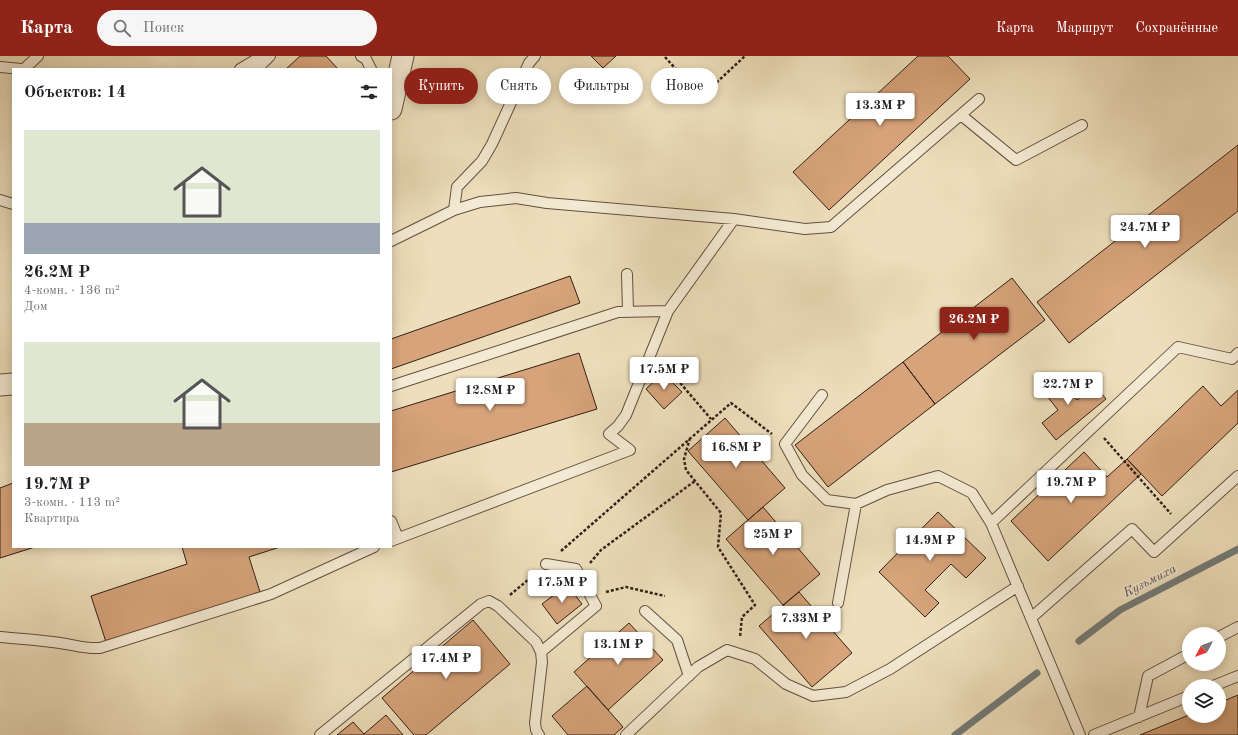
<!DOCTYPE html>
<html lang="ru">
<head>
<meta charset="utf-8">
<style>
	:root { --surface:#fff; --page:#f6f6f6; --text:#202124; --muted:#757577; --accent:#8f2418 }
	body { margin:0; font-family:"Old Standard TT",serif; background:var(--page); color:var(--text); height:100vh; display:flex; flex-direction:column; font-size:15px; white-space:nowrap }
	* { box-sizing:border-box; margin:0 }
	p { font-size:13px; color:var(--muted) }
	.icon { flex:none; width:22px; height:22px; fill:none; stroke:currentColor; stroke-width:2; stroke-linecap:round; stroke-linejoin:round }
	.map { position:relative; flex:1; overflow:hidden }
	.details { position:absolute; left:12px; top:12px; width:380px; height:480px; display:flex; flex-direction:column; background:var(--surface); border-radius:0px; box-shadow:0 2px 10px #0003 }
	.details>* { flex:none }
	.hud { position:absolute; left:404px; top:12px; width:380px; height:36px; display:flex; gap:8px }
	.needle { width:26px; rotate:229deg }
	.controls { position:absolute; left:1182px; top:571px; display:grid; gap:8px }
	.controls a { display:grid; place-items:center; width:44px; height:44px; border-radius:50%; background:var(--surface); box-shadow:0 2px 10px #0003; font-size:20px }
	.price { position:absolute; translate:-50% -34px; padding:0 9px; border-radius:4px; background:#fff; color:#222; font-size:13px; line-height:26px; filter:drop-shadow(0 1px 2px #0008) }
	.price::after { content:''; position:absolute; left:50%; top:24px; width:12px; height:9px; margin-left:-6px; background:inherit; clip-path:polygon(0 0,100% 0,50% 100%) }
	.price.active { background:var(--accent); color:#fff }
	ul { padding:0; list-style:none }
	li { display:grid; align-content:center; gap:8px; height:212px; padding:0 12px }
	li span { display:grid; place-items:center; height:124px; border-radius:0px; color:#555 }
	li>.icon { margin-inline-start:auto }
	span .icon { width:72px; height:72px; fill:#fffc; stroke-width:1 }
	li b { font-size:17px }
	h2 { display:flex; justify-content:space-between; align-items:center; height:48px; padding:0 12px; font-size:17px }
	.chip { padding:0 14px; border-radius:18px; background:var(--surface); box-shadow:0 2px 10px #0003; font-size:14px; line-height:36px }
	.chip.active { background:var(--accent); color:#fff }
	header { display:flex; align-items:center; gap:24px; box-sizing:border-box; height:56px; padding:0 20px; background:var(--accent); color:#fff }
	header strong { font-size:19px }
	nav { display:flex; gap:22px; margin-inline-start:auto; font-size:14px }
	.search { width:280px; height:36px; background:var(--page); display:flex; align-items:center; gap:10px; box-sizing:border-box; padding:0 14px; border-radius:22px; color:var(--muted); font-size:15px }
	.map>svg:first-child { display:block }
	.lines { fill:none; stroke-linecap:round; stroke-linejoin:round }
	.stream { stroke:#737c79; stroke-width:7 }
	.building { fill:#d6a37a; stroke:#322017 }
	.lane-casing { stroke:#615040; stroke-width:12 }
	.street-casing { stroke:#615040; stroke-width:23 }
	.path { stroke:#322017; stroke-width:2.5; stroke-dasharray:3 2; stroke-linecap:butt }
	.lane { stroke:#f4ead3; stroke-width:10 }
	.street { stroke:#f4ead3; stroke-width:21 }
	.labels { text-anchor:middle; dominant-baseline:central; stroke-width:3; stroke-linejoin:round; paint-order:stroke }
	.water-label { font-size:13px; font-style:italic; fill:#534e48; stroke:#f4ead3 }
</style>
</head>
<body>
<header>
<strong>Карта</strong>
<div class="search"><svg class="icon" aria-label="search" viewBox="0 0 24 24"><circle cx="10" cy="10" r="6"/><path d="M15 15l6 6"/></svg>Поиск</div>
<nav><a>Карта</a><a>Маршрут</a><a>Сохранённые</a></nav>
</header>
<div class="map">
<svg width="1238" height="679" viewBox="0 0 1238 679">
	<rect width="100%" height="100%" fill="#eedfbc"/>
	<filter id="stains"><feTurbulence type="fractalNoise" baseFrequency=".005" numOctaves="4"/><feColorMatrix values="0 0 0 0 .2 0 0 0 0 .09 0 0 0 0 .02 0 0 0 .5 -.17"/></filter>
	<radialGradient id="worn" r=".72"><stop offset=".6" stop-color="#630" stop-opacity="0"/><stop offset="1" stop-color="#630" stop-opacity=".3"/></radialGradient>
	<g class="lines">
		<!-- stream -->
		<path class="stream" d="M1079 585 1120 554 1238 493
			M955 679 1037 617"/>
	</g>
	<!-- building -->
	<path class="building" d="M300 0H326L338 13H286Z
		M591 0H616L603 12Z
		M918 0H948L970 23 829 154 793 116Z
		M1238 89V155L1069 287 1037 246Z
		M570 220 580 247 391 313V283Z
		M1012 222 1045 264 935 348 903 306Z
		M579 297 597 353 391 416V355Z
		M903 306 935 348 828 431 795 389Z
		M663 317 682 336 664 353 646 333Z
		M1055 317 1077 344 1095 329 1106 343 1056 384 1042 367 1058 354 1039 330Z
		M1203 330 1221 350 1238 334V367L1162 440 1127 403Z
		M725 362 785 432 748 464 688 395Z
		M1084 396 1107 421 1127 403 1141 418 1048 505 1011 465Z
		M13 427V491H35L0 502V432Z
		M763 451 820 518 783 549 726 483Z
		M938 456 986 502 966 522 951 508 925 534 939 547 925 561 879 516Z
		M182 491H280L249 501 260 536 106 586 91 540 187 508Z
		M567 529 582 548 557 568 542 548Z
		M799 536 852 597 812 631 759 570Z
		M473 564 510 608 426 679H414L382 642Z
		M629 567 663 604 608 654 574 616Z
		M587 630 623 671 614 679H568L552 660Z
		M1238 639V679H1140L1189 659 1219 660V647Z
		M386 659 403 679H337L353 666 364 678Z"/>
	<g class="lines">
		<!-- lane casing -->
		<g class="lane-casing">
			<path id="lane" d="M361 0 366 3 371 13
				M0 11 21 13
				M24 13 38 0
				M240 13 262 0
				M257 13 270 0
				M961 59 1016 104 1082 69
				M0 144 13 148
				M454 154 457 131 482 105 492 88 529 7 535 0
				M391 185 454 154 480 146 516 142 547 147 734 163 805 173 831 171 979 43
				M627 218 628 255
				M391 330 618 256 668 255
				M822 339 785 388 802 419 827 444 856 448 887 434 938 420 972 437 991 467
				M391 465 398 482
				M391 485 630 394 609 378 618 370 626 359 668 255 734 163
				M838 547 856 448
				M645 555 677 584 689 620
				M1031 562 1132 473 1154 496 1238 420
				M0 581C20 583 40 584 60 587 75 589 84 593 100 592L271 538 374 491
				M1219 581 1238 571
				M541 596 596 550 576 513 546 508
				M1213 630 1238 620
				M1139 661 1148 620 1189 598
				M320 679 481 548 489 545 498 550 536 586 541 596 542 606 535 667 536 674 539 679
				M626 679 698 611 727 594 755 603 786 628 813 640 846 636 890 613 1018 530
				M1080 679 991 467 1178 291 1232 303 1238 297
				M1094 679 1189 640"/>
		</g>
		<!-- street casing -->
		<g class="street-casing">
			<path id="street" d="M391 53 403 0
				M0 329 13 328"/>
		</g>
		<!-- path -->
		<path class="path" d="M665 1 701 41 745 0
			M664 308 711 363
			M690 382 684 403 686 414 721 457 718 491 755 549 742 561 740 581
			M1104 382 1171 458
			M561 495 731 347 772 378
			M590 507 601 494 695 425
			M606 536 626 531 665 540
			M510 539 535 518"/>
		<!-- lane -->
		<use href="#lane" class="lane"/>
		<!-- street -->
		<use href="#street" class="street"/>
	</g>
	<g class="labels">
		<!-- water labels -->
		<g class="water-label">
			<text transform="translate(1150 525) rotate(-27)">Кузьмиха</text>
		</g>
	</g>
	<rect width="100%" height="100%" filter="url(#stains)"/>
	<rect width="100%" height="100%" fill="url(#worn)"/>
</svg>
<div class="controls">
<a><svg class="needle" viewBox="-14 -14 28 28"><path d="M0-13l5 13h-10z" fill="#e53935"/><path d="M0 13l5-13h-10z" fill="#757577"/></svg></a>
<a><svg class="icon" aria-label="layers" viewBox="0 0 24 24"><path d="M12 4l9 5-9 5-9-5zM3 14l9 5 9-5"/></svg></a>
</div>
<b class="price" style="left:880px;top:71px">13.3M ₽</b>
<b class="price" style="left:1145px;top:193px">24.7M ₽</b>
<b class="price active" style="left:974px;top:285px">26.2M ₽</b>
<b class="price" style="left:664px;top:335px">17.5M ₽</b>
<b class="price" style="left:1068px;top:350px">22.7M ₽</b>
<b class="price" style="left:490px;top:356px">12.8M ₽</b>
<b class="price" style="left:736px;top:413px">16.8M ₽</b>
<b class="price" style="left:1071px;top:448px">19.7M ₽</b>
<b class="price" style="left:773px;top:500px">25M ₽</b>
<b class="price" style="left:930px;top:506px">14.9M ₽</b>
<b class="price" style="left:562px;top:548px">17.5M ₽</b>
<b class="price" style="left:806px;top:584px">7.33M ₽</b>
<b class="price" style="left:618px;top:610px">13.1M ₽</b>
<b class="price" style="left:446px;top:624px">17.4M ₽</b>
<div class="hud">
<a class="chip active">Купить</a>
<a class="chip">Снять</a>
<a class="chip">Фильтры</a>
<a class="chip">Новое</a>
</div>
<section class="details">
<h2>Объектов: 14<svg class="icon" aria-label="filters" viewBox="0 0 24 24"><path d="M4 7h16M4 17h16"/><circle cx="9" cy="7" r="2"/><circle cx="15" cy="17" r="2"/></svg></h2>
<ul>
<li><span style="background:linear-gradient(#dfe7d0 75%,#9aa5b1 0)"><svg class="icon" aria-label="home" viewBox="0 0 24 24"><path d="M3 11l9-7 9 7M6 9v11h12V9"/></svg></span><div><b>26.2M ₽</b><p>4-комн. · 136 m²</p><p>Дом</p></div></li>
<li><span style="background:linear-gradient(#dfe7d0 65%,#b9a48a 0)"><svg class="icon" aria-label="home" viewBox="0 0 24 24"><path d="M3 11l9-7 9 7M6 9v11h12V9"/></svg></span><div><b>19.7M ₽</b><p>3-комн. · 113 m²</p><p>Квартира</p></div></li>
</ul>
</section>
</div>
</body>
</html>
